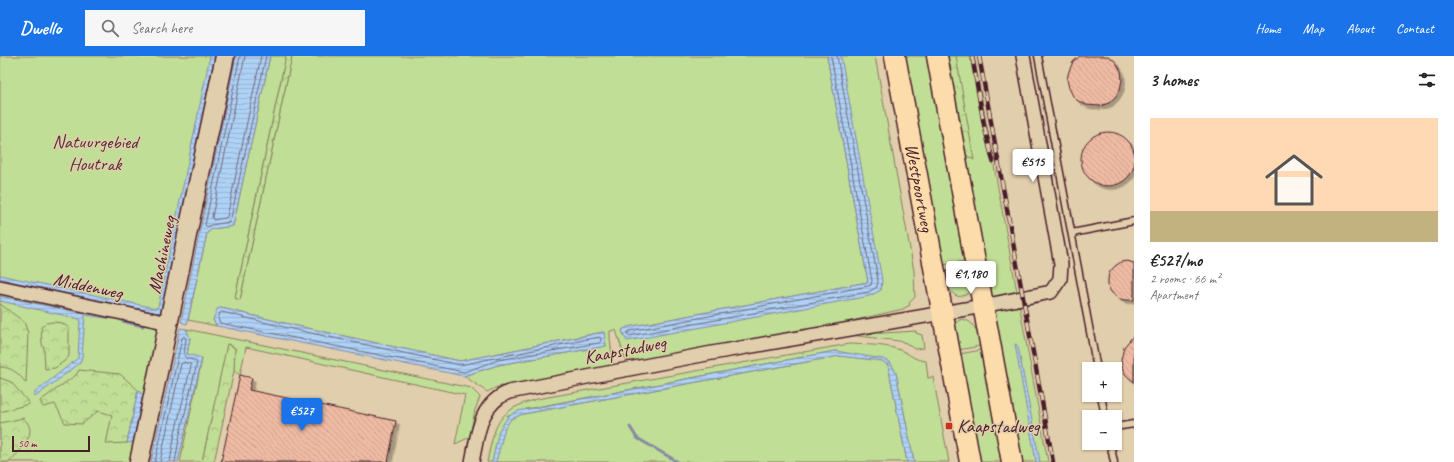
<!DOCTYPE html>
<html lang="en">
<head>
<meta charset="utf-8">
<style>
	:root { --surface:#fff; --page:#f6f6f6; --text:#222; --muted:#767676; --accent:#1a73e8 }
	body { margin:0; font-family:Caveat,sans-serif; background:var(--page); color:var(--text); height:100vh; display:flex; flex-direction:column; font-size:15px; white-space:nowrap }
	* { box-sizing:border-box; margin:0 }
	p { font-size:13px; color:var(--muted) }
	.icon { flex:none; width:22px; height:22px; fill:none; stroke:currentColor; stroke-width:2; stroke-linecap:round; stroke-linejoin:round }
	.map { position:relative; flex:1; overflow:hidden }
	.drawer { display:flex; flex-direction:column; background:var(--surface); width:320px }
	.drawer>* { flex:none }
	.controls { position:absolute; left:1082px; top:306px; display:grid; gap:8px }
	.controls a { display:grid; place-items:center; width:40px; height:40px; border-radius:0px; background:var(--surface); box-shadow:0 1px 3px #0004; font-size:20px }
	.scale { position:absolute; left:12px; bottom:10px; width:78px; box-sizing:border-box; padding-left:4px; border:2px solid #4a1f2b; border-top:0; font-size:11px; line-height:14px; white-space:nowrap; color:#4a1f2b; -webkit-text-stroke:3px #e1ceac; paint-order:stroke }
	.price { position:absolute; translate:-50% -34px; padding:0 9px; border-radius:4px; background:#fff; color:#222; font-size:13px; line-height:26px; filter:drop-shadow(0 1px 2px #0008) }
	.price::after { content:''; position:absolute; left:50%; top:24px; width:12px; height:9px; margin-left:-6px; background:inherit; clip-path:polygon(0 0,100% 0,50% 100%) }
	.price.selected { background:var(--accent); color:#fff }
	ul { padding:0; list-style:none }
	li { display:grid; align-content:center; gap:8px; height:212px; padding:0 16px }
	li span { display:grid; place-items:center; height:124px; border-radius:0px; color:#555 }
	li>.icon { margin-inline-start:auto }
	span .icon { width:72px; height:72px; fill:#fffc; stroke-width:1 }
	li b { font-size:17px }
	h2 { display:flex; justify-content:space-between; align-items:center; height:48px; padding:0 16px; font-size:17px }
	header { display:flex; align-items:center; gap:24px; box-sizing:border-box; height:56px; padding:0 20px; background:var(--accent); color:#fff }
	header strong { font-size:19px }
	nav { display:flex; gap:22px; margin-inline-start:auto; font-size:14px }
	.search { width:280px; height:36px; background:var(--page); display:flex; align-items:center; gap:10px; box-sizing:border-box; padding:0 14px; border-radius:0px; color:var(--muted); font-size:15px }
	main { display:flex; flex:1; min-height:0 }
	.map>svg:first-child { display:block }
	.green { fill:#c0de95; stroke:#857e60; fill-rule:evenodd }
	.forest { fill:url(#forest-crowns); stroke:#857e60 }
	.water { fill:url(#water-rules); stroke:#868aa5 }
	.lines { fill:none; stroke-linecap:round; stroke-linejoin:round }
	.shore { stroke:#72677c; stroke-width:1 }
	.stream { stroke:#868aa5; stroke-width:3 }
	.building { fill:url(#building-back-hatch); stroke:#4a1f2b; filter:url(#shadow) }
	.lane-casing { stroke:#4a1f2b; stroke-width:9 }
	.street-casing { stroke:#4a1f2b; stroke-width:16 }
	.secondary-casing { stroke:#4a1f2b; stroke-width:21 }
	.primary-casing { stroke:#4a1f2b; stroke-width:23 }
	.lane { stroke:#e1ceac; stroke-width:6 }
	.street { stroke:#e1ceac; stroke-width:13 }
	.secondary { stroke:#e1ceac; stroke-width:18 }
	.primary { stroke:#fddcac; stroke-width:20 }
	.rail-casing { stroke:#4a1f2b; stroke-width:4.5 }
	.rail { stroke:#e1ceac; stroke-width:3; stroke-dasharray:9; stroke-linecap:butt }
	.poi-dot { fill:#c8321e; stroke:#e1ceac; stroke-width:1.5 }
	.labels { text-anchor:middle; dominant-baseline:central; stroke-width:3; stroke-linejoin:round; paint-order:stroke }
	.park-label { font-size:19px; fill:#563236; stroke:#e1ceac }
	.street-label { font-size:19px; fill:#4a1f2b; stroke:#e1ceac }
	.poi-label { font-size:19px; fill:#4a1f2b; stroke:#e1ceac; text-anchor:start }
</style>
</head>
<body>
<header>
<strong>Dwello</strong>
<div class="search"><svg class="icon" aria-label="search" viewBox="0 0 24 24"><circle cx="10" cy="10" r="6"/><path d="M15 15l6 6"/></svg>Search here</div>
<nav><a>Home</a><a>Map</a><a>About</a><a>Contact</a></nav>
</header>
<main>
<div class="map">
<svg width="1134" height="406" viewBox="0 0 1134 406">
	<defs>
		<pattern id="forest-crowns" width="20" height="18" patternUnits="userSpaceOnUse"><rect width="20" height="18" fill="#c0de95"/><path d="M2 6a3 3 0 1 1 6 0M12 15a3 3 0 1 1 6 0" fill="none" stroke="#a6be81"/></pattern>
		<pattern id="water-rules" width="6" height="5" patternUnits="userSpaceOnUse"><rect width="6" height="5" fill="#aed2f6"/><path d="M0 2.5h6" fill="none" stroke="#97b4d3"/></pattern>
		<pattern id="building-back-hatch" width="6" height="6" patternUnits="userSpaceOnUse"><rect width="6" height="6" fill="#eebaa3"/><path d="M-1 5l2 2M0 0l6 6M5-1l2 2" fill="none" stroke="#ce9f8c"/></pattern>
		<filter id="shadow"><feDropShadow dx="3.5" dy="3.5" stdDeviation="0" flood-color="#0004"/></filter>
	</defs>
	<rect width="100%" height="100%" fill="#e1ceac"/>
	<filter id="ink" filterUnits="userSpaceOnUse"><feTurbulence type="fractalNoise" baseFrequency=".025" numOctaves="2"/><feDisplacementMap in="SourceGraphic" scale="8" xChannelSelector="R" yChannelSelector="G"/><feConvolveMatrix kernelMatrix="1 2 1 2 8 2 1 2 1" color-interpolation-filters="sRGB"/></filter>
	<g filter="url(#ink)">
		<!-- green -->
		<path class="green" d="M0 0H221L165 261 0 228Z
			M270 0H286L235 242 240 244 292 0H827L868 226 628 271 622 274 624 280 881 234 840 0H875L914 215 915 241 909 247 910 249 903 253 821 272 631 306 625 303 616 274 610 275V282L613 309 497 331 487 336 464 320 498 309 606 290 603 276 460 305 293 269 221 252 213 264 217 270 188 264 207 177 212 173 233 170Z
			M900 0H932L969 204 943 209Z
			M946 0H974L1048 406H1020Z
			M970 210C971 217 972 225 971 232 970 235 968 238 965 239 951 246 946 225 944 215Z
			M0 235 159 269 135 406H0Z
			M962 263C976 265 978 279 980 290L953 295 954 268 958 265Z
			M186 273 471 332 480 341 475 354 470 381 455 388 465 339 246 291 240 319 234 315 235 292 228 288 202 406H180L202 303 187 298 190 282Z
			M916 275V277L922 279 924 292 914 293 906 287 899 285 851 279Z
			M849 288C864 289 882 288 897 293 909 296 912 304 926 305L928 322 933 321 949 406H914L896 317 890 306 883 305 888 309 907 406H487C495 368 497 354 537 343ZM835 295 879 304 839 300 523 358 526 353Z
			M981 294 1002 406H973L954 299Z"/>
		<!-- forest -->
		<path class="forest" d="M286 0H292L240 244 235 242Z
			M948 0H956L974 104 966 99Z
			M0 248 24 266 28 277 26 327C19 318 12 311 0 311Z
			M53 266 62 267 69 272V300L67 303 55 312 45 313 44 293 42 288 41 271 46 267Z
			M227 288 235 292 234 315 214 406H202Z
			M79 314 120 318 138 334 127 387 106 388 112 359 98 355 82 368 65 367 55 348 43 351 40 345 76 319Z
			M0 322 11 326 29 347V348L0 356Z
			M23 362C25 364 28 367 29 370 34 382 17 398 9 406H0V367Z"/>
		<!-- water -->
		<path class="water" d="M210 0H215L161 256 157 257 0 223V219L155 252 158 251Z
			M236 0H270L233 170 212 173 207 177 187 268 181 266Z
			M827 0H841L882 224 881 234 870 240 627 285 624 280 622 274 628 271 868 226Z
			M0 240 81 257 112 261 113 263 85 259 82 301 80 307 35 341 33 338 78 302 80 263 0 245Z
			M221 252 293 269 460 305 604 276 606 290 498 309 464 320 217 270 213 264 217 253Z
			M180 272 186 273 190 282 187 298 202 302 178 406H151Z
			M1015 288H1016L1018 291 1040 406H1036Z
			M835 295 883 303 890 306 896 317 914 406H907L888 309 882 305 839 300 523 358 511 363 505 372 496 406H492L499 374 508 361 507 360 508 359 509 360 518 355Z
			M138 334 143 339 133 386 127 387Z"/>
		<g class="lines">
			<!-- shore -->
			<path class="shore" d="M240 0 205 169 207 171 211 169 230 166 266 0
				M245 0 212 161 213 164 225 162 227 161 261 0
				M831 0 872 225 871 229 868 230 630 275 627 277 629 280 868 236 877 231 878 224 837 0
				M222 256 292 273 460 309 599 281 601 282V285L599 287 498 304 464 316 220 267 218 263 220 257Z
				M155 406 182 282 184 280 186 283 184 299 186 302 196 305 197 307 180 378 175 406
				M160 406 181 308 184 306 190 308 191 310 175 377 170 406"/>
			<!-- stream -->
			<path class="stream" d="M122 265 143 270
				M630 371 637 382 678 406"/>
		</g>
		<!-- building -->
		<path class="building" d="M1080 0H1108L1115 5 1121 15 1122 24 1120 33 1116 40 1109 47 1100 50 1086 49 1078 45 1073 40 1069 32 1067 23 1069 15 1073 6Z
			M1081 103a27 27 0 1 1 54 0a27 27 0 1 1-54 0Z
			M1127 205 1134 207V244H1124L1118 242 1111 236 1108 230V223L1109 217 1115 210 1121 206Z
			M1134 279V326L1126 319 1123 314 1121 304 1124 291Z
			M240 319 252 322 249 334 396 365 388 406H221Z"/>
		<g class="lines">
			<!-- lane casing -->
			<g class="lane-casing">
				<path id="lane" d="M1038 0 1097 313
					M1072 177 1134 165
					M1101 339 1105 361
					M1115 371 1134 368
					M1110 387 1114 406"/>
			</g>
			<!-- street casing -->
			<g class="street-casing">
				<path id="street" d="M0 231 169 267
					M472 406C478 378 479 348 509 336L712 297 983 250 1051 236 1060 223 1061 208 1023 0"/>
			</g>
			<!-- secondary casing -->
			<g class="secondary-casing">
				<path id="secondary" d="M139 406 225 0"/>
			</g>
			<!-- primary casing -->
			<g class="primary-casing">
				<g id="primary">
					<path id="s1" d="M895 0 970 406"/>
					<path d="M937 0 1012 406"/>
				</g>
			</g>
			<!-- lane -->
			<use href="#lane" class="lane"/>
			<!-- street -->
			<use href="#street" class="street"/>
			<!-- secondary -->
			<use href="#secondary" class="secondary"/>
			<!-- primary -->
			<use href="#primary" class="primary"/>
			<!-- rail casing -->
			<g class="rail-casing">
				<path id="rail" d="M972 0 984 69 993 105
					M979 0 1053 406"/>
			</g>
			<!-- rail -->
			<use href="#rail" class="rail"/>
		</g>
	</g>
	<!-- markers -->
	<rect class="poi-dot" x="945" y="366" width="8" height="8" rx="2"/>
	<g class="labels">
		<!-- park labels -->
		<g class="park-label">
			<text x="95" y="86">Natuurgebied<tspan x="95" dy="22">Houtrak</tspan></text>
		</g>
		<!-- street labels -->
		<g class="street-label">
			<text stroke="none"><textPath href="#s1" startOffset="134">Westpoortweg</textPath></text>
			<text transform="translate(162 199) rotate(-78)">Machineweg</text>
			<text transform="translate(88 230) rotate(12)">Middenweg</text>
			<text transform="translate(625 294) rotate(-11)">Kaapstadweg</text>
		</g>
		<!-- poi labels -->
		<g class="poi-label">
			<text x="957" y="370">Kaapstadweg</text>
		</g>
	</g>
</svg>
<div class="controls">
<a>+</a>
<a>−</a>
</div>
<div class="scale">50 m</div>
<b class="price" style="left:1033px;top:127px">€515</b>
<b class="price" style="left:971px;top:239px">€1,180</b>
<b class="price selected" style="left:302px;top:376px">€527</b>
</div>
<section class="drawer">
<h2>3 homes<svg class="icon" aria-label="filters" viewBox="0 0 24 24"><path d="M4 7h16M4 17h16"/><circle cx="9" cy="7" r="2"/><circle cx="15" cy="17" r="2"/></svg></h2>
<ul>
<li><span style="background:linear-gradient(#ffd9b3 75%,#c2b280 0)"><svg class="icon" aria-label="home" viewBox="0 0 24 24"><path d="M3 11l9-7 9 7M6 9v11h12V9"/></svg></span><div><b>€527/mo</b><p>2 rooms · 66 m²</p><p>Apartment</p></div></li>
</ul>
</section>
</main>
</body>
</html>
